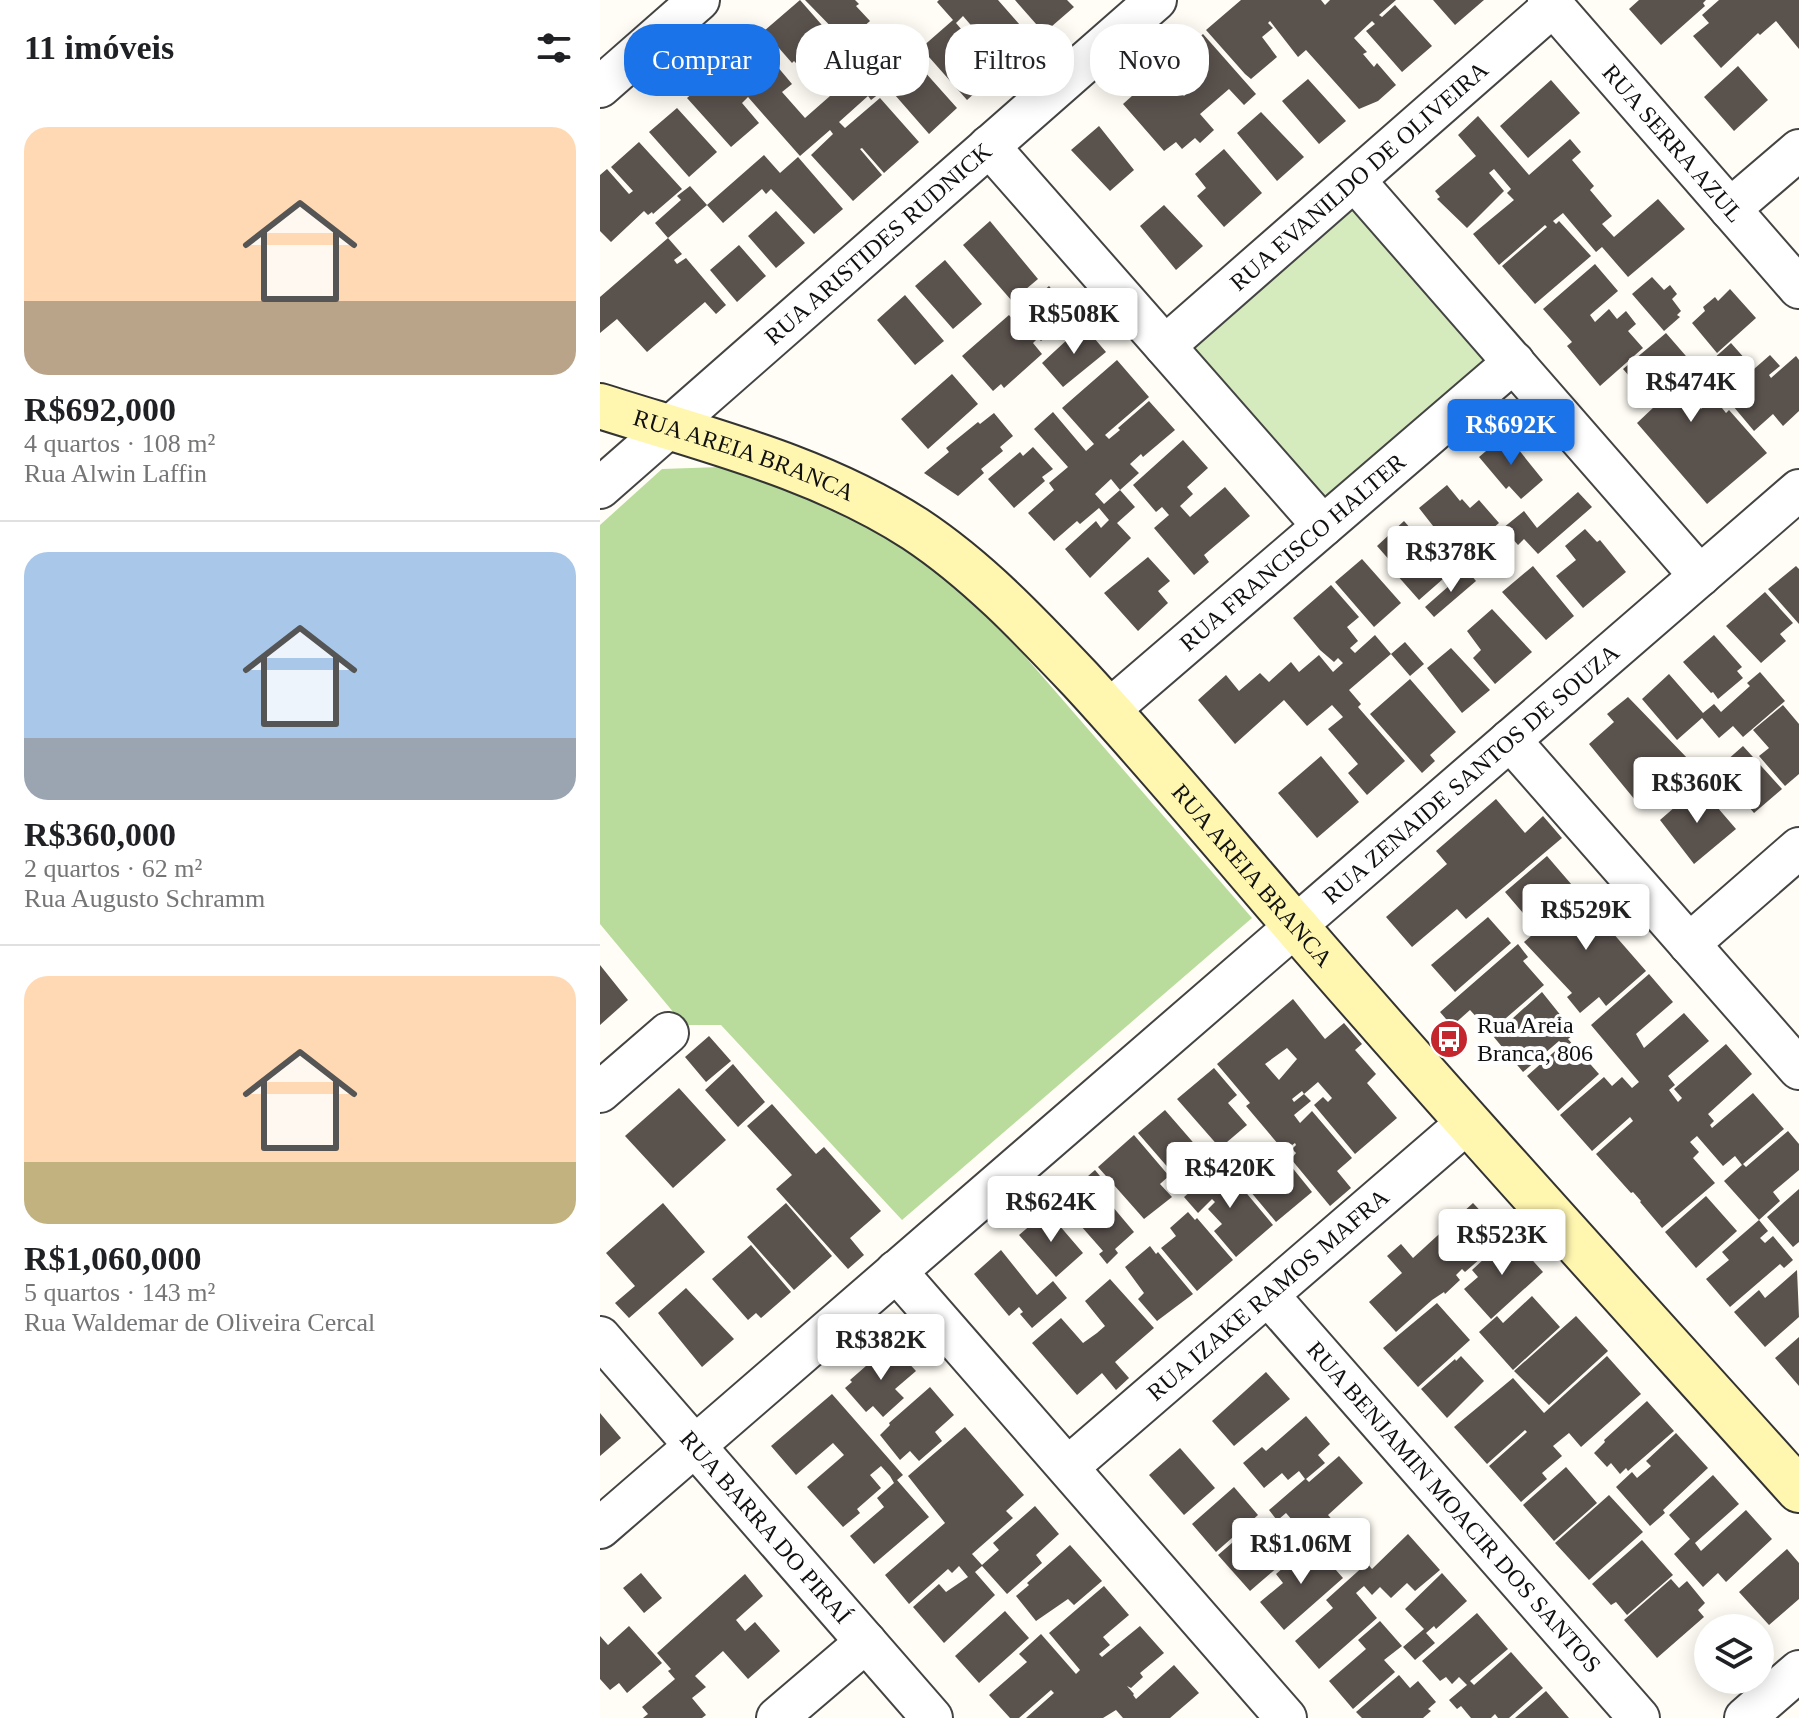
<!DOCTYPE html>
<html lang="pt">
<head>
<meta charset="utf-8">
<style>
	:root { --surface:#fff; --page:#f6f6f6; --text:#202124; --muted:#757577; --line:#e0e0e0; --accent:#1a73e8 }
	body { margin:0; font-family:"Times New Roman",serif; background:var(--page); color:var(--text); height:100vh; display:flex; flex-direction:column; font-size:30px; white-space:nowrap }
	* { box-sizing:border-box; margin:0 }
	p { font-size:26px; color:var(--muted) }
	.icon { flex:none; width:44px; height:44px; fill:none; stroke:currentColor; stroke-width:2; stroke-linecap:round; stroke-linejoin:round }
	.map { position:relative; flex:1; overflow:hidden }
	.drawer { display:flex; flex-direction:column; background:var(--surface); width:600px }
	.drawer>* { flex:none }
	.hud { position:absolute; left:24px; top:24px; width:760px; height:72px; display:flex; gap:16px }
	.tools { position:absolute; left:1094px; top:1614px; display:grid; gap:16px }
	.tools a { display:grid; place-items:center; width:80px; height:80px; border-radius:50%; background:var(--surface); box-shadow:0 4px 20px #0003; font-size:40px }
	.price { position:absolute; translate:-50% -68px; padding:0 18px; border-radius:8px; background:#fff; color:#222; font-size:26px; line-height:52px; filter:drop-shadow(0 2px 4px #0008) }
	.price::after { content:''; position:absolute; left:50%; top:48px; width:24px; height:18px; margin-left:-12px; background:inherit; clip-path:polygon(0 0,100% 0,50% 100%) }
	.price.on { background:var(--accent); color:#fff }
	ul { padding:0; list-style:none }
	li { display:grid; align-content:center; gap:16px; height:424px; padding:0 24px }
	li+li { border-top:2px solid var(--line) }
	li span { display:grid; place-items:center; height:248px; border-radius:24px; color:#555 }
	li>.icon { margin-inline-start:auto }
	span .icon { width:144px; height:144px; fill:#fffc; stroke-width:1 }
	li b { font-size:34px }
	h2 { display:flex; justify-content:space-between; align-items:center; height:96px; padding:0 24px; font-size:34px }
	.chip { padding:0 28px; border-radius:32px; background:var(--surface); box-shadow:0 4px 20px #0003; font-size:28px; line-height:72px }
	.chip.on { background:var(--accent); color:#fff }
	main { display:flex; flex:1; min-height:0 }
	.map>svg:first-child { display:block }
	.green { fill:#d5ebbd }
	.forest { fill:#b9dc9c }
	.building { fill:#5a524d; fill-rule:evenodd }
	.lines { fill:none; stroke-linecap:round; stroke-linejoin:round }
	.street-casing { stroke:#444; stroke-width:44 }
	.secondary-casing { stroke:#333; stroke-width:48 }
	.street { stroke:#fff; stroke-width:40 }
	.secondary { stroke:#fff6b0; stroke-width:44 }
	.labels { text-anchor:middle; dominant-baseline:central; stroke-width:8; stroke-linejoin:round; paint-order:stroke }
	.street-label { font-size:24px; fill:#111; stroke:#fff }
	.poi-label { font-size:24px; fill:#111; stroke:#fff; text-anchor:start }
</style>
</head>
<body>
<main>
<section class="drawer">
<h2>11 imóveis<svg class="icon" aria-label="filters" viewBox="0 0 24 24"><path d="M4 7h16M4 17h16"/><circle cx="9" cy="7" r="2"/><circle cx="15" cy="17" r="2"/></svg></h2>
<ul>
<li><span style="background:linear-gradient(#ffd9b3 70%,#b9a48a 0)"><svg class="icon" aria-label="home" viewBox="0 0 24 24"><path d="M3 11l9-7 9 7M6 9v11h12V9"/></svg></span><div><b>R$692,000</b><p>4 quartos · 108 m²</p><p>Rua Alwin Laffin</p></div></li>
<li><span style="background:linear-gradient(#a9c7e8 75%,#9aa5b1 0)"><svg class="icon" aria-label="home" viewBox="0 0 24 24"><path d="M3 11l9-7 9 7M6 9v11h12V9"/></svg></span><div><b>R$360,000</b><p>2 quartos · 62 m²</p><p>Rua Augusto Schramm</p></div></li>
<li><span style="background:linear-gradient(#ffd9b3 75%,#c2b280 0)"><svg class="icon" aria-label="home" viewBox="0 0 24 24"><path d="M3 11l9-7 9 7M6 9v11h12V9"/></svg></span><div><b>R$1,060,000</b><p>5 quartos · 143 m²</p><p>Rua Waldemar de Oliveira Cercal</p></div></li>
</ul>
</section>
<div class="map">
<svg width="1199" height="1718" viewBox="0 0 1199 1718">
	<rect width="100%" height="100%" fill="#fffdf5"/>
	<!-- green -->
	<path class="green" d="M750 205 884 359 882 366 734 495 723 497 595 357 596 343Z"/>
	<!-- forest -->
	<path class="forest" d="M120 467 271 520 376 600 652 918 302 1220 121 1025H84L0 924V525L62 469Z"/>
	<!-- building -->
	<path class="building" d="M200 0 228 32 218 40 228 50 204 71 194 61 192 63 164 31Z
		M205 0H255L259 4 256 6 270 21 246 42Z
		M339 0H398L434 41 406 66 363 16 356 23 377 48 374 50 396 74 367 100 321 48 353 20 337 2Z
		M415 0H467L474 7 444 33Z
		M641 0H721L725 5 730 0H796L779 15 782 17 795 5 832 46 802 72 766 31 775 24 772 21 754 38 767 52 763 54 774 67 777 63 796 85 778 101 759 109 706 50 698 57 670 21 668 23 673 28 662 37 677 57 651 79 645 74 606 30Z
		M833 0H884L855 25Z
		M1039 0H1106L1103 3 1105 6 1061 45 1029 9Z
		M1119 0H1199V49L1176 21 1160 35 1158 33 1121 68 1093 36 1109 23 1102 15Z
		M603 34 656 94 644 105 629 89 600 114 614 130 600 143 595 138 582 149 576 142 564 151 523 104 561 70 584 96 587 93 565 68Z
		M155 40 192 84 182 92 205 118 272 59 292 82 315 61 357 108 329 134 288 87 271 100 268 96 239 122 245 128 280 98 319 142 284 173 262 148 260 149 282 175 253 201 211 155 233 134 230 130 200 156 148 97 142 103 159 123 131 147 87 98 123 67 146 95 150 92 126 65Z
		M1138 66 1168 100 1134 131 1104 97Z
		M708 79 746 121 719 144 682 101Z
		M951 80 980 113 928 158 900 126Z
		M77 108 117 152 89 177 49 132Z
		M661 112 704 157 677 181 637 133Z
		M878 116 929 175 970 139 981 152 972 160 994 186 990 190 1012 216 1002 224 1014 237 1058 199 1085 229 1028 277 1002 247 996 252 963 213 953 221 956 224 959 221 991 256 935 304 902 266 947 227 945 225 899 265 873 234 914 200 907 193 911 189 894 169 889 173 904 191 867 228 837 199 840 197 835 191 876 156 858 135Z
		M499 126 534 170 510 191 471 150Z
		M39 142 82 189 53 214 52 212 48 215 44 211 11 242 0 231V175L7 169 29 194 33 191 11 167Z
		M624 149 662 193 624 227 597 196 606 188 595 174Z
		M164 155 180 173 198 157 243 209 214 234 171 189 166 194 162 189 123 223 107 205 68 238 55 223 81 200 77 196 90 186 107 205Z
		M564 205 603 246 576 270 540 226Z
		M176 211 205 243 176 268 148 236Z
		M390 221 438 279 412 301 363 245Z
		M68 238 82 254 74 260 77 264 86 258 126 305 116 314 105 302 47 352 17 319 0 333V297Z
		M139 245 166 276 137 302 110 270Z
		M345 260 382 304 353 329 315 286Z
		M995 264 1018 291 990 315 995 322 1009 309 1017 319 1026 311 1036 324 1028 331 1043 348 1000 386 967 346 972 342 943 309Z
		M1052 277 1064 290 1070 285 1077 294 1072 299 1081 311 1077 315 1080 317 1064 331 1032 294Z
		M449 286 473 314 441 341 438 338 433 343 442 354 404 388 401 384 393 391 362 356 409 315 421 329 426 324 417 314Z
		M1130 289 1156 318 1117 353 1092 323 1105 311 1103 307 1115 297 1118 301Z
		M305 295 344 341 315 365 277 320Z
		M483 325 506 352 463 387 442 363Z
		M1066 333 1092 363 1078 375 1083 382 1080 385 1101 409 1114 398 1126 413 1129 410 1167 453 1107 504 1037 423 1055 406 1023 369Z
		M1131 343 1154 369 1170 355 1180 366 1169 375 1171 378 1196 356 1199 360V411L1183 426 1173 414 1154 431 1102 369Z
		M517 360 549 397 505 435 509 439 520 430 518 428 549 401 575 430 543 457 541 454 530 464 539 473 520 490 511 479 495 494 504 504 520 490 535 507 517 523 531 538 490 578 465 549 496 521 501 528 509 520 499 508 480 524 477 521 454 541 428 513 454 490 449 483 468 467 434 429 453 412 486 451 494 444 462 408Z
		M352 374 378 404 328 449 301 419Z
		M394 413 413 436 400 447 403 451 381 469 384 473 358 496 324 473 349 452 346 448 378 422 380 424Z
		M906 434 943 480 921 499 909 486 906 489 879 457Z
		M583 440 608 468 587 487 593 494 580 506 590 517 625 487 650 516 604 555 609 562 594 575 554 528 569 515 562 507 556 512 533 485Z
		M433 447 453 469 442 477 445 481 414 508 388 479 420 452 423 456Z
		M847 485 860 501 862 499 870 508 879 500 899 523 858 558 819 508Z
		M978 492 992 507 938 554 924 539 918 545 903 528 924 511 937 528Z
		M804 521 827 547 837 537 860 564 819 600 796 574 799 571 777 546Z
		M985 529 997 542 1000 540 1026 572 983 608 956 576 976 560 965 546Z
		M548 557 570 581 558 591 568 603 538 631 504 593Z
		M762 559 801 603 774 627 735 582Z
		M933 566 974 616 946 640 902 592Z
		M1196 566 1199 569V624L1168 589Z
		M867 570 876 581 834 617 825 607Z
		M731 585 759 617 747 627 758 641 750 648 755 653 775 635 791 654 749 690 761 704 758 707 805 761 767 795 748 773 758 764 728 729 743 717 732 705 707 726 684 700 635 744 598 700 626 675 639 691 660 673 669 682 691 662 699 672 719 655 733 672 743 663 738 658 734 662 720 650 693 618Z
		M1165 592 1193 623 1180 634 1186 641 1161 663 1126 626Z
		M892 609 932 652 895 684 873 658 881 650 867 631Z
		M1114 635 1142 667 1137 671 1143 678 1118 699 1113 692 1111 693 1083 662Z
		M805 642 824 664 810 676 791 654Z
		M851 648 890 690 862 713 827 668Z
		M1160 672 1185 701 1143 737 1133 726 1119 738 1102 718 1077 740 1042 699 1069 674 1103 713 1114 704 1121 712 1150 686 1147 683Z
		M810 679 856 732 830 755 835 761 822 773 770 714Z
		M1028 697 1091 762 1040 806 989 744 1014 722 1007 714Z
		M1183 705 1199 724V774L1185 786 1159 756 1169 748 1153 730Z
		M1143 746 1182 789 1154 813 1117 769Z
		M721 756 759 802 717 838 678 793Z
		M1099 786 1136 829 1094 864 1060 820Z
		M896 799 925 833 943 816 962 838 866 919 857 909 812 947 786 917 847 864 836 851Z
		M947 856 978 892 936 928 905 892Z
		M986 888 1019 926 1012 932 1046 971 1006 1006 999 997 980 1013 967 997 972 993 924 942Z
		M888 917 911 943 855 992 831 965Z
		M918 944 928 957 923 961 944 985 890 1032 870 1010 852 1026 840 1012Z
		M0 965 28 1000 0 1025Z
		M1049 974 1073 1002 1036 1034 1044 1048 1084 1013 1109 1041 1068 1076 1075 1085 1069 1090 1078 1102 1082 1098 1074 1089 1126 1044 1152 1074 1108 1114 1114 1121 1110 1125 1112 1128 1153 1093 1184 1129 1143 1164 1146 1167 1188 1131 1199 1144V1170L1173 1192 1180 1201 1159 1220 1124 1181 1142 1165 1135 1156 1123 1166 1097 1136 1090 1142 1099 1152 1093 1158 1115 1183 1062 1228 1040 1202 1041 1201 1033 1192 1031 1193 996 1154 1033 1121 1030 1117 992 1151 960 1115 1004 1077 1012 1086 1022 1077 1032 1088 1039 1082 991 1025Z
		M942 992 970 1027 968 1029 973 1035 968 1039 999 1074 958 1111 927 1076 963 1044 959 1041 923 1072 893 1036Z
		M693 999 725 1039 744 1023 762 1044 755 1050 776 1074 767 1083 797 1118 755 1154 714 1105 723 1097 728 1102 732 1098 718 1082 704 1094 702 1091 692 1099 694 1102 704 1094 711 1101 694 1115 700 1123 712 1111 752 1158 737 1171 751 1188 730 1206 691 1159 696 1153 692 1149 696 1145 695 1143 684 1151 646 1106 650 1103 617 1064ZM687 1048 697 1059 679 1080 665 1064Z
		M109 1036 131 1061 106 1082 85 1057Z
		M133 1064 165 1102 138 1127 105 1090Z
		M614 1068 637 1095 628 1103 647 1125 620 1148 577 1099Z
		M79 1088 126 1140 73 1188 25 1136Z
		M172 1104 216 1154 224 1147 281 1211 250 1238 264 1255 248 1269 176 1189 192 1175 147 1126Z
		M565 1110 611 1163 584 1186 538 1133Z
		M534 1135 569 1176 560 1184 572 1197 544 1219 498 1167Z
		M674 1150 684 1162 686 1160 712 1192 676 1222 650 1191 659 1183 649 1171Z
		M625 1162 638 1178 631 1184 634 1187 638 1183 673 1225 636 1257 614 1231 622 1224 608 1209 615 1202 612 1199 598 1213 584 1197Z
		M495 1170 514 1193 507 1200 534 1232 515 1249 518 1253 507 1264 499 1254 503 1251 459 1201Z
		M1199 1189V1242L1193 1247 1167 1217Z
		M1106 1196 1137 1231 1096 1268 1065 1232Z
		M63 1203 105 1252 29 1318 15 1303 35 1286 6 1253Z
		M186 1203 232 1256 194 1290 147 1237Z
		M873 1203 905 1237 865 1272 862 1269 856 1275 860 1280 845 1294 844 1292 832 1300 796 1332 769 1302 802 1273 787 1256 801 1244 813 1258Z
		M447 1211 483 1253 456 1277 419 1235Z
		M588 1212 595 1220 597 1218 633 1260 597 1291 561 1248 576 1236 570 1228Z
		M1159 1220 1168 1231 1160 1238 1165 1243 1173 1236 1193 1260 1184 1268 1180 1264 1130 1307 1106 1279 1129 1260 1122 1252Z
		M910 1235 943 1272 891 1319 864 1289 878 1277 872 1270Z
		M151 1245 191 1292 161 1318 156 1313 148 1320 112 1279Z
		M550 1246 556 1254 558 1252 593 1294 557 1321 538 1299 544 1293 525 1267Z
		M401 1250 437 1295 453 1281 467 1298 432 1328 420 1314 423 1312 419 1307 409 1316 374 1274Z
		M1197 1270 1199 1317 1165 1347 1134 1312 1159 1290 1165 1298Z
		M510 1279 554 1328 515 1362 529 1378 516 1390 502 1373 477 1395 432 1343 461 1318 483 1343 497 1333 505 1326 485 1301Z
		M86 1288 134 1339 102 1367 58 1313Z
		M932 1296 960 1327 913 1370 879 1332 897 1316 903 1323Z
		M837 1303 870 1340 818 1387 783 1348Z
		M976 1316 1008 1351 949 1405 914 1371Z
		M1199 1337V1386L1175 1358Z
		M291 1344 316 1371 295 1389 304 1398 283 1417 273 1406 266 1412 245 1388 252 1382 250 1380Z
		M861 1356 884 1381 847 1418 821 1389 855 1359 856 1361Z
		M1007 1356 1041 1394 981 1447 969 1433 953 1446 962 1456 942 1473 947 1479 921 1502 889 1466 927 1432 925 1430 887 1464 854 1427 913 1378 944 1413Z
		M666 1372 690 1399 634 1446 612 1421Z
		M330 1387 354 1415 335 1432 342 1441 319 1461 310 1451 300 1460 280 1435 290 1425 289 1423Z
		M232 1394 303 1475 297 1480 329 1517 274 1564 250 1536 284 1507 277 1498 294 1483 290 1476 281 1466 270 1475 281 1488 257 1509 260 1513 243 1527 207 1487 244 1455 233 1443 196 1475 171 1446Z
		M1047 1401 1074 1431 1028 1471 1026 1468 1020 1474 1011 1463 1007 1467 994 1453 1005 1442 1004 1440Z
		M0 1413 21 1438 0 1456Z
		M706 1416 730 1444 718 1455 725 1463 706 1479 709 1482 739 1456 763 1483 728 1515 735 1523 712 1543 686 1513 679 1519 702 1546 650 1591 618 1555 647 1530 655 1538 676 1519 669 1510 705 1479 699 1471 688 1480 682 1473 664 1488 643 1463 662 1447 666 1451Z
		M365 1427 424 1495 406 1511 413 1518 372 1554 382 1565 399 1550 393 1543 435 1506 459 1534 436 1555 442 1563 407 1594 382 1566 375 1572 395 1595 344 1643 313 1607 339 1584 346 1592 368 1577 359 1566 352 1573 348 1569 309 1604 285 1575 345 1523 308 1476Z
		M1076 1433 1108 1468 1063 1510 1065 1513 1050 1526 1016 1487 1032 1472 1037 1478 1051 1466 1046 1461Z
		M580 1448 615 1488 584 1515 549 1475Z
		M966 1467 997 1503 954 1541 923 1505Z
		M1113 1475 1139 1504 1095 1543 1101 1551 1146 1510 1172 1539 1126 1582 1118 1573 1103 1587 1074 1554 1090 1539 1069 1515Z
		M634 1487 658 1515 616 1552 592 1524Z
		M1009 1495 1043 1532 989 1580 955 1543Z
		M808 1534 840 1570 815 1591 807 1583 791 1598 780 1587 772 1595 764 1586 756 1593 777 1618 719 1669 695 1641 733 1608 726 1600 767 1563 772 1569Z
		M1042 1540 1073 1575 1027 1615 1016 1602 1011 1605 992 1584Z
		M712 1543 743 1578 684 1630 660 1602 683 1583 676 1574Z
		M470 1545 502 1581 474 1605 468 1599 436 1621 416 1596 429 1585 427 1583Z
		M1187 1549 1199 1563V1599L1169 1625 1139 1592Z
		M41 1573 62 1598 44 1613 23 1588Z
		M842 1573 867 1601 836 1629 834 1626 826 1633 835 1643 815 1660 803 1647 824 1629 805 1609Z
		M145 1574 163 1596 136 1620 145 1631 155 1622 180 1651 148 1679 123 1651 95 1676 106 1687 92 1698 106 1715 102 1718H43L48 1714 42 1707 75 1679 68 1671 71 1669 57 1653Z
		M1071 1579 1079 1588 1087 1581 1105 1603 1098 1610 1104 1617 1057 1658 1024 1620Z
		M504 1586 529 1615 503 1637 510 1645 499 1654 502 1657 540 1626 564 1653 540 1673 543 1677 531 1688 527 1686 534 1694 533 1695 536 1699 574 1665 599 1693 570 1718H523L516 1710 503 1718H426L454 1693 451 1690 419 1718H410L389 1695 427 1662 419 1654 441 1634 476 1674 480 1670 449 1633Z
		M405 1611 429 1638 379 1683 355 1656Z
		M877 1613 908 1649 870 1681 874 1685 911 1652 943 1688 909 1718H898L895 1714 891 1718H871L861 1706 857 1709 849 1700 867 1685 859 1677 852 1684 846 1677 840 1681 822 1661Z
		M780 1621 802 1646 784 1660 795 1672 753 1709 729 1681 766 1649 758 1640Z
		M29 1626 62 1663 27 1693 19 1683 10 1690 0 1679V1636L8 1645Z
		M799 1675 810 1688 818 1681 836 1702 828 1709 831 1711 823 1718H762L756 1712Z
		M946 1691 969 1718H915Z"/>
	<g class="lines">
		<!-- street casing -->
		<g class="street-casing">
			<g id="street">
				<path id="s1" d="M948 0 1199 288"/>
				<path d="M0 87 99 0"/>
				<path d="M389 146 723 526"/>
				<path d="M755 181 1100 576"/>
				<path d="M1130 209 1199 150"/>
				<path id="s2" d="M565 346 953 6"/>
				<path id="s3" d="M0 488 556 0"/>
				<path id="s4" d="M509 710 914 362"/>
				<path d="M910 740 1199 1069"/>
				<path d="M1089 944 1199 848"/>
				<path d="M0 1092 68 1033"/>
				<path d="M296 1271 686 1718"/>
				<path id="s5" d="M668 1295 1039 1718"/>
				<path id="s6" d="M0 1337 332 1718"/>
				<path id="s7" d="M468 1467 868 1122"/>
				<path id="s8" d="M0 1528 1199 490"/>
				<path d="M177 1718 266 1642"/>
				<path d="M1145 1718 1199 1671"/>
			</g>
		</g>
		<!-- secondary casing -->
		<g class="secondary-casing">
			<g id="secondary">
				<path id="s9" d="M0 406C107 440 219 467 315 529 377 570 429 625 480 679 553 758 622 841 692 922 858 1114 1029 1301 1199 1490"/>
			</g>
		</g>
		<!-- street -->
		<use href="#street" class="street"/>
		<!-- secondary -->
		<use href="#secondary" class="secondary"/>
	</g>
	<!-- icons -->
	<defs>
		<g id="bus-disc" transform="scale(2)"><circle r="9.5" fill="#c4262e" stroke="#fff"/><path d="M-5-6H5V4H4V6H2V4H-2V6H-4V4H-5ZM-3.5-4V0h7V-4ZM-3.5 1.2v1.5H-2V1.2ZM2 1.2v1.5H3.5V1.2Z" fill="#fff"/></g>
	</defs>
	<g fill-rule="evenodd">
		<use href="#bus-disc" x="849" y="1039"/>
	</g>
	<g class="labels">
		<!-- street labels -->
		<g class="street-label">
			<text stroke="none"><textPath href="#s1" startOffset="190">RUA SERRA AZUL</textPath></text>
			<text stroke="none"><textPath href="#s2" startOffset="258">RUA EVANILDO DE OLIVEIRA</textPath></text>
			<text stroke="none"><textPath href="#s3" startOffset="370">RUA ARISTIDES RUDNICK</textPath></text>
			<text stroke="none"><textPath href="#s9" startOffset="152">RUA AREIA BRANCA</textPath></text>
			<text stroke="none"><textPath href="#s4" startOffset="242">RUA FRANCISCO HALTER</textPath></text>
			<text stroke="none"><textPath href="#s8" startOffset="1152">RUA ZENAIDE SANTOS DE SOUZA</textPath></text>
			<text stroke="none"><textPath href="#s9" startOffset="824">RUA AREIA BRANCA</textPath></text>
			<text stroke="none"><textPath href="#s7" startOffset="264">RUA IZAKE RAMOS MAFRA</textPath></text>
			<text stroke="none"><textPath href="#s5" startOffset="282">RUA BENJAMIN MOACIR DOS SANTOS</textPath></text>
			<text stroke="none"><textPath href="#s6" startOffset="252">RUA BARRA DO PIRAÍ</textPath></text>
		</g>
		<!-- poi labels -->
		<g class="poi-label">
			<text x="877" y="1025">Rua Areia<tspan x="877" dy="28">Branca, 806</tspan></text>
		</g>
	</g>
</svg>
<div class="tools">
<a><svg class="icon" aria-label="layers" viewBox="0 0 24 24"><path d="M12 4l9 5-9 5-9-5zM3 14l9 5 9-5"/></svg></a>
</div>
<b class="price" style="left:474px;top:356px">R$508K</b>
<b class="price" style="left:1091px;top:424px">R$474K</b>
<b class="price on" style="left:911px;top:467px">R$692K</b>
<b class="price" style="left:851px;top:594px">R$378K</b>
<b class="price" style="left:1097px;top:825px">R$360K</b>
<b class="price" style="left:986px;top:952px">R$529K</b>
<b class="price" style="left:630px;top:1210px">R$420K</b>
<b class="price" style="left:451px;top:1244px">R$624K</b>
<b class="price" style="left:902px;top:1277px">R$523K</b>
<b class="price" style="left:281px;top:1382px">R$382K</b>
<b class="price" style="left:701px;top:1586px">R$1.06M</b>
<div class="hud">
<a class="chip on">Comprar</a>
<a class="chip">Alugar</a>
<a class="chip">Filtros</a>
<a class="chip">Novo</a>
</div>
</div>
</main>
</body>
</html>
